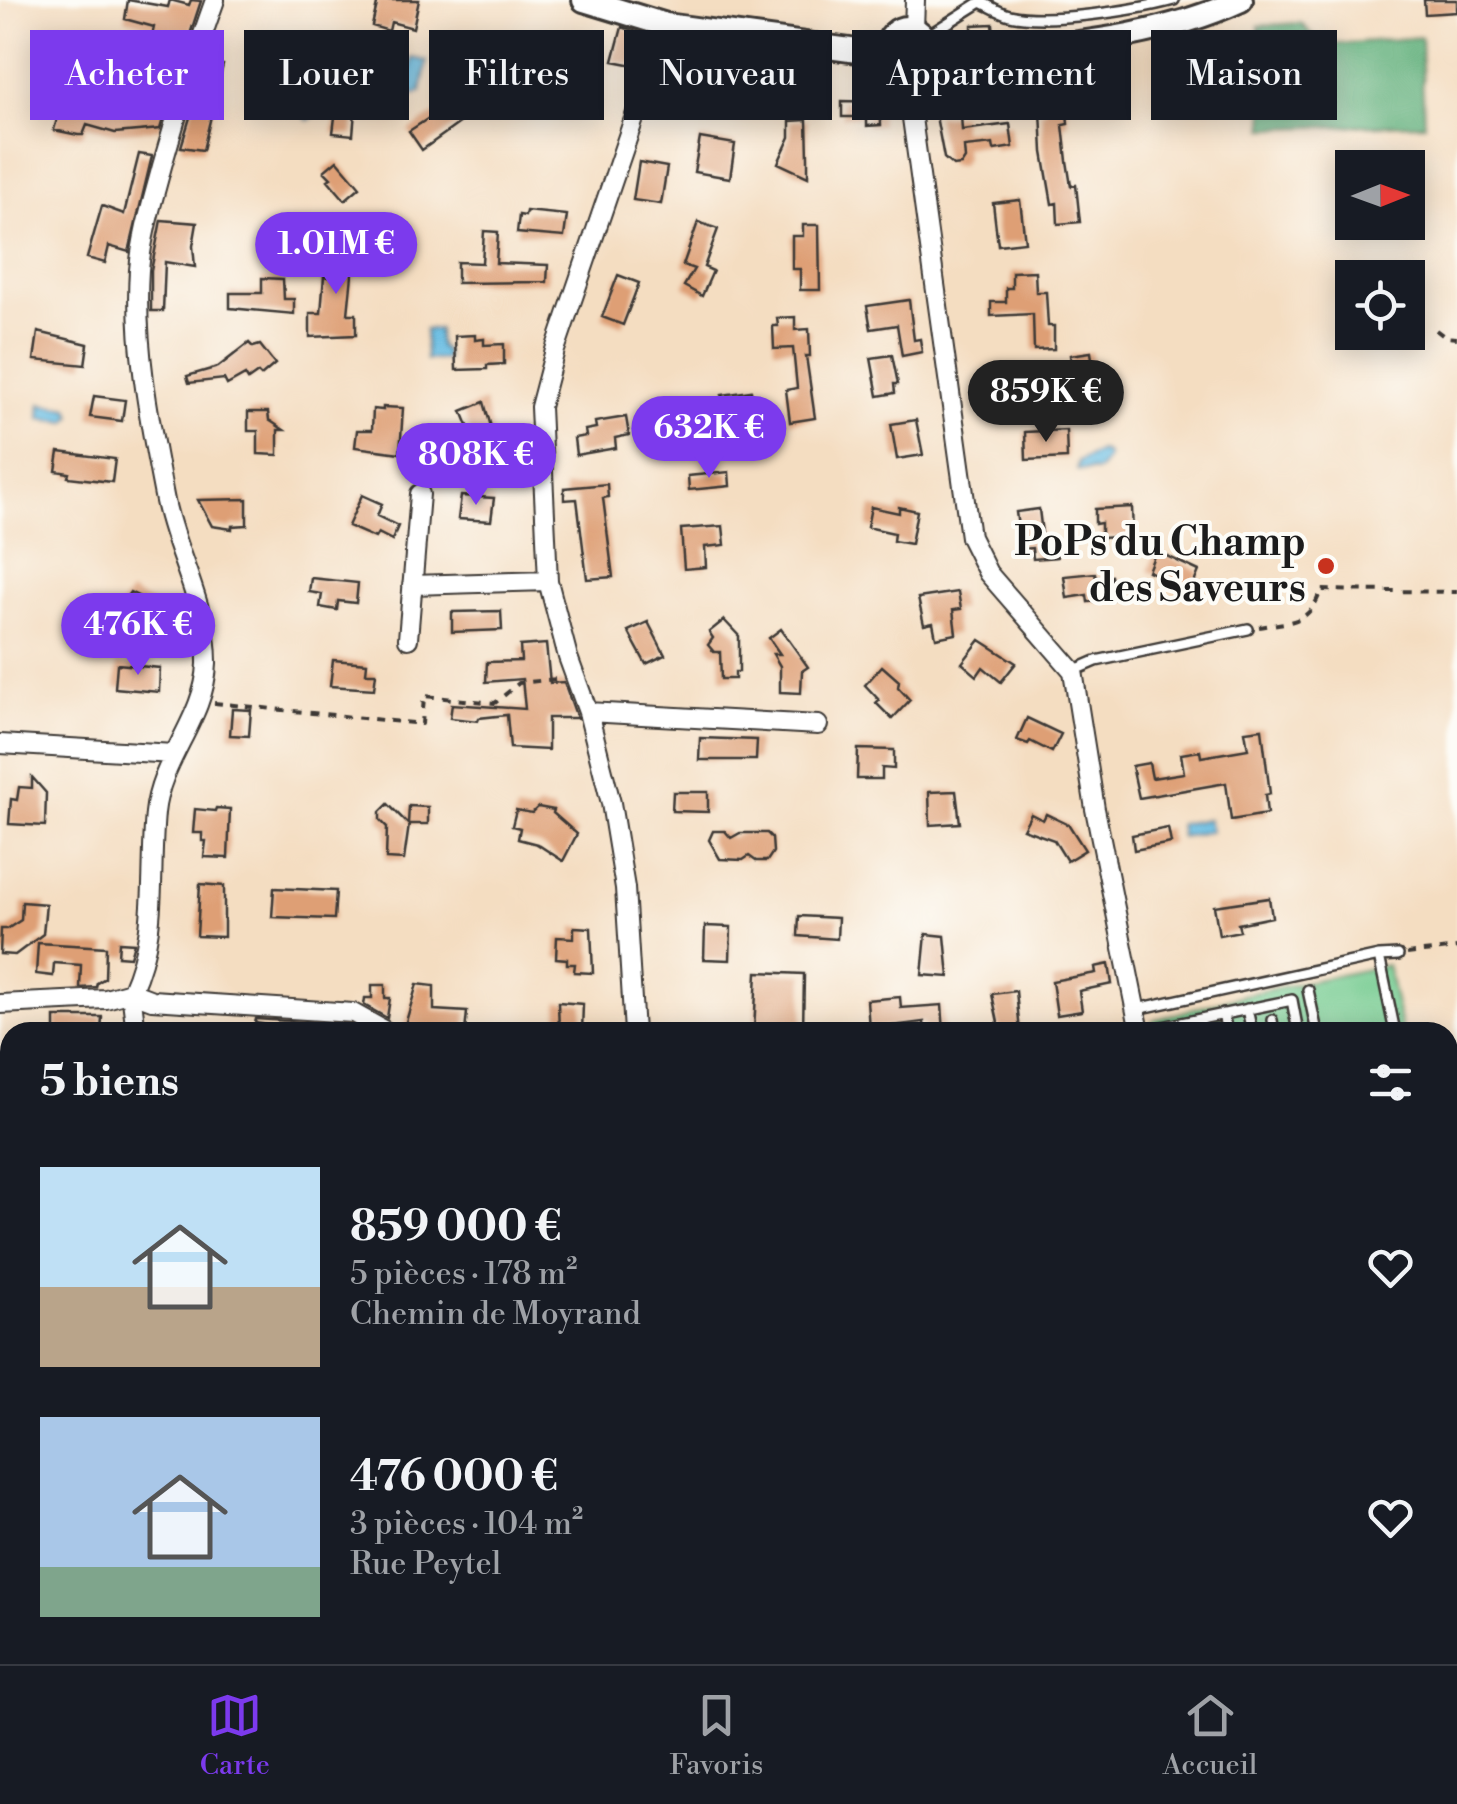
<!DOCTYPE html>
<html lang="fr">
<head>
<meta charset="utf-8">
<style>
	:root { --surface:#171b24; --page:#20242c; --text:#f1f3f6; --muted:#9ea1a6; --line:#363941; --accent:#7c3aed }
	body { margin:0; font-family:"Libre Bodoni",serif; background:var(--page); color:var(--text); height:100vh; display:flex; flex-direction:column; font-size:38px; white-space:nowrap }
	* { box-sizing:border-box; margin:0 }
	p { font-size:32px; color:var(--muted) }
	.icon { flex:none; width:55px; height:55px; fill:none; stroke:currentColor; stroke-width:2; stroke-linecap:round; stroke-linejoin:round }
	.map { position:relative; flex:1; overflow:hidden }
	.sheet { position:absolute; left:0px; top:1022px; width:1458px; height:642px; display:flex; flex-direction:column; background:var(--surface); border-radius:30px 30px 0 0; box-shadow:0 5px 25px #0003 }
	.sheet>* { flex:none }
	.guide { position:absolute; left:30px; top:30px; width:1398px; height:90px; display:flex; gap:20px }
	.needle { width:65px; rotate:89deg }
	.controls { position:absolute; left:1335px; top:150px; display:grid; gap:20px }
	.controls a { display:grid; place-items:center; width:90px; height:90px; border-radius:0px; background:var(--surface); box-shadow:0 5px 25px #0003; font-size:50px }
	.price { position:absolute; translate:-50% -85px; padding:0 22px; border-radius:35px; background:var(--accent); color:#fff; font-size:32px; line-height:65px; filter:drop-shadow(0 2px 5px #0008) }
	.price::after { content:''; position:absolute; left:50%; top:60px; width:30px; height:22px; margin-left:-15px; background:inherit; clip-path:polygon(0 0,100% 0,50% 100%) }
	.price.selected { background:#222; color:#fff }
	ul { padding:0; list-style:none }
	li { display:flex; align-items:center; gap:30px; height:250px; padding:0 40px }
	li span { display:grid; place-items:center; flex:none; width:280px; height:200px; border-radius:0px; color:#555 }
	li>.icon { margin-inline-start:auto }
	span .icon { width:120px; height:120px; fill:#fffc; stroke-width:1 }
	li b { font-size:42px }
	h2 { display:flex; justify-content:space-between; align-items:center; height:120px; padding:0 40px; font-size:42px }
	.pill { padding:0 35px; border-radius:0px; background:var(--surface); box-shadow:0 5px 25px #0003; font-size:35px; line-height:90px }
	.pill.selected { background:var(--accent); color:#fff }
	.tab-bar { display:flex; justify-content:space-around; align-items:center; height:140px; border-top:2px solid var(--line); background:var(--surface); font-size:28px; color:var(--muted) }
	.tab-bar a { display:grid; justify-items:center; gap:5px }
	.tab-bar .selected { color:var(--accent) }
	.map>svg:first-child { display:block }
	.green { fill:#75cb90; stroke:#487456; stroke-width:2.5 }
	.forest { fill:#60af7a; stroke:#3e664b; stroke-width:2.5 }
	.water { fill:#64bae1; stroke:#406b7e; stroke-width:2.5 }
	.building { fill:#de9f75 }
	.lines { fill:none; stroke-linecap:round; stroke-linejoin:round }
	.lane-casing { stroke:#3c3935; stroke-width:14 }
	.street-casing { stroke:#3c3935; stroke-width:22 }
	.secondary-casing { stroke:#3c3935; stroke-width:28 }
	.path { stroke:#3c3935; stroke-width:4; stroke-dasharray:8 8; stroke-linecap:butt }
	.lane { stroke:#fff; stroke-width:9 }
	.street { stroke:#fff; stroke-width:18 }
	.secondary { stroke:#fff; stroke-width:22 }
	.poi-dot { fill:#c8321e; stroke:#fdfcf7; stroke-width:4 }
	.labels { text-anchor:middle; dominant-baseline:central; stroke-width:8; stroke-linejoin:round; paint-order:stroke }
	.poi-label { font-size:40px; font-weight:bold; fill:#1c1c1c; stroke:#fdfcf7; text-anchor:end }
</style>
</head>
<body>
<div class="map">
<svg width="1457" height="1664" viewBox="0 0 1457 1664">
	<rect width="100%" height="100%" fill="#fdfcf7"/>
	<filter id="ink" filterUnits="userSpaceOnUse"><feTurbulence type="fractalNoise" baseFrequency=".01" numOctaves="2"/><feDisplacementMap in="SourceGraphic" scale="20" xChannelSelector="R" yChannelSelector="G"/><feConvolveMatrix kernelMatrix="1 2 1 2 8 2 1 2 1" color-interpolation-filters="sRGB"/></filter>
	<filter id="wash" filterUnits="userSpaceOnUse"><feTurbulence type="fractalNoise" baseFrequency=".0048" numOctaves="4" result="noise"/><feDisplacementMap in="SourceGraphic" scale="40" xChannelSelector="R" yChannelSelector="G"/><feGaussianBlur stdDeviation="2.25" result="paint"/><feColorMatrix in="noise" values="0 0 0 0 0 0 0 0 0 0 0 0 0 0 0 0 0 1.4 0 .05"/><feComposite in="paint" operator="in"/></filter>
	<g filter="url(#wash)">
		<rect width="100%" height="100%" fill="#f4ddc1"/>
		<!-- green -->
		<path class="green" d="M1387 965 1402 1032H1150L1149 1025 1154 1020 1244 995Z
			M462 1655H618L619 1664H462Z
			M825 1655H942V1664H826Z
			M1016 1655H1277L1280 1664H1022Z"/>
		<!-- forest -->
		<path class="forest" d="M1300 23 1324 45 1421 37 1424 124 1265 128 1259 26Z
			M942 1655H1016L1022 1664H942Z"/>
		<!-- water -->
		<path class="water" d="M412 58 427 61 421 92 415 95 406 88Z
			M298 89 318 112 308 120 288 98Z
			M438 329 439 346 445 351 446 359 426 360 425 330Z
			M41 404 69 408 72 416 67 422 40 419Z
			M1100 451 1106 453 1108 458 1098 471 1077 470 1078 462Z
			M1208 819 1211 831 1181 837 1179 824Z"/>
		<g id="blocks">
			<!-- building -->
			<path class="building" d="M128 0 168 7 170 0 189 5 191 0 201 1 177 74 163 70 166 59 148 55 154 27 125 19Z
				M378 0H419L413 28 391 22 389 31 372 26Z
				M1424 0H1457V12L1425 14Z
				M993 24 994 35 972 37V25Z
				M622 27 649 36 639 66 613 61Z
				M567 45 581 50 571 79 544 70 549 56 562 60Z
				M369 59 381 73 351 103 355 111 353 135 333 133 336 109 325 96 341 82 338 79 349 71 352 74Z
				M207 62 223 65 203 150 181 147Z
				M1065 88 1068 124 1063 125 1067 161 1071 186 1076 185 1080 222 1058 224 1057 203 1052 204 1043 152 1041 111H1045L1043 90Z
				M64 93 124 105 129 96 168 102 160 129 115 133 87 125 83 135H78L54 130Z
				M842 101 880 102 881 125 867 126V117H842Z
				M442 105 464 109 461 122 422 150 409 131 441 110Z
				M961 115 962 130 1010 124 1013 147 994 150 993 144 964 147 965 159 961 165 953 166 944 158 936 116Z
				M807 120 808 158V177L778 163 790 137V121Z
				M700 138 735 144 730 178 694 172Z
				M139 154 152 156 129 252 109 246 105 263 87 258 102 206 124 214Z
				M337 160 360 187 345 200 328 180 331 178 324 171Z
				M639 162 667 167 661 204 633 200Z
				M1020 200 1025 242 998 245 993 203Z
				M526 211 567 215 564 237 517 233 519 215 525 216Z
				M161 220 197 223 193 246 195 267 165 262 163 311H151V271Z
				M698 222 718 229 704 267 713 271 702 296 684 286 694 269 683 265Z
				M803 225H819L820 290H800V269H792V236H803Z
				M484 231 498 232 496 263 548 265 547 282 457 283V262L482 263Z
				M333 244 355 246 348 314H356V335L310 337V313H321L324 276 329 277Z
				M1035 271 1036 292H1046L1048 326H1054V349L1034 350 1033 314 991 316V302H1006V288H1012V272Z
				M618 275 639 283 623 325 602 317Z
				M262 278 283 279 284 299H294V314L230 308V293H262Z
				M909 300 914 340 920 339 922 352 902 356 897 325 871 329 867 306Z
				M795 317V330L809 329 810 356H806L815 418 790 422 786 390 797 388 793 348 774 349 773 326H778L777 318Z
				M38 332 88 344 85 365 34 360Z
				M475 335V340L484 339V345L504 344V364L487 365V369L456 370 455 336Z
				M249 343 253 347 260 345 275 364 261 376 258 373 248 380 245 375 227 385 224 379 189 383 187 376 218 367Z
				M1091 352 1095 379 1089 380 1078 409 1070 355Z
				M892 355 898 384H894L895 393 878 396 871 358Z
				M751 391 757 430 735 432 733 415 726 416 722 395Z
				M94 396 125 400 122 421 90 417Z
				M484 402 495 441 477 448 462 411Z
				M688 402 692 426 660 431 657 407Z
				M383 407 403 408 400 453 355 447 357 430H372L373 409 383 410Z
				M248 412H268L269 420 284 430H278V455L258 454V431H248Z
				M626 417 629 435 615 438 616 448 576 455 574 438 586 436 585 430 596 428 595 422Z
				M916 420 923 455 897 459 891 424Z
				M1066 430 1067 458 1026 460 1025 432Z
				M59 452 115 459 112 482 68 477 69 473 56 471Z
				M729 472 730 486 689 490 688 476Z
				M607 484 608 497 603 498 613 577 587 579 577 499 564 500V488Z
				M362 495 382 504 377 516 398 526 392 540 378 533 375 538 348 526Z
				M461 496 494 498 491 521 458 519Z
				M247 499V525L232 526V529L212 526 198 500Z
				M871 507 899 513V507L917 511 911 544 893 541 894 533 867 527Z
				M1132 507 1133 536 1101 538V523L1095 524V509Z
				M1039 509 1043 542 1055 541 1057 557 1033 559 1032 548 1021 549 1016 512Z
				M723 526 725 545 705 547 706 567 684 569 681 529Z
				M1156 551 1199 571 1189 595 1164 585 1167 579 1148 571Z
				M1095 573 1096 578 1111 576 1114 599 1088 602 1087 595 1067 598 1064 576Z
				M311 578 358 583 356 603 338 601 337 610 320 607 322 594 309 592Z
				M130 592 156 605 164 629 136 639V634L125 626V608L121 605Z
				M958 592 961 609 953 610 956 634 936 638 933 623 924 625 918 598Z
				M501 611 502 630 452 632V612Z
				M724 620 739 636V672H735V679H721L720 652H714L708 645 713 638 709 632Z
				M648 622 665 655 646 664 628 631Z
				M781 629 808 667 802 671 801 693 780 692V666L773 654H780L769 638Z
				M980 640 1016 663 1001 682 983 667 977 676 962 663Z
				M546 644 550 683 564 682 577 718H548V750L510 748 507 715 479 718 478 721 450 718 452 704 525 709 522 679 486 682 487 662 521 661 520 646Z
				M333 660 367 663 366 673H376L374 689 330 686Z
				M117 664 160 668 159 692 115 688Z
				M882 666 899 681 898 687 910 700 892 719 876 703 879 700 865 685Z
				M232 709 251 710 249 736 230 735Z
				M1027 718 1061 734 1052 752 1030 741 1028 744 1017 740Z
				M1262 729 1270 794 1265 795 1267 814 1231 820 1226 783 1139 798 1132 766 1149 763 1152 778 1184 773 1181 754 1200 751 1201 757 1248 749 1245 731Z
				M700 738 757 740 756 760H699Z
				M858 749 894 750V769L882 768V779H857Z
				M32 777 46 793 45 826 9 824 11 799 17 800 19 787 32 788Z
				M956 791 960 823 930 825 929 792Z
				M673 792H708V812L672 811Z
				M388 804 409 825 404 860 386 859 387 827 380 820V812Z
				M409 806 428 807V824H408Z
				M538 807 554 810 553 813 577 834 563 861 537 844 518 839 520 828 512 826 516 810 532 813Z
				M216 808 230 809 228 858 204 857 206 841H202V833H193L195 809 215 811Z
				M1031 814 1043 820 1046 814 1069 825 1085 850 1067 861 1054 840 1023 829Z
				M1168 828 1171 843 1134 850 1132 835Z
				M713 831H725L731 838 740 833H767L772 838 773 852 767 861H756L749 856 743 860 720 859 709 840Z
				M200 884 224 886V937L197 936Z
				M274 888 336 891 334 919 272 917Z
				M1269 898 1272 917 1238 924 1240 931 1219 935 1214 906Z
				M22 902 46 904 43 934 15 955 0 954 1 929H7L21 920Z
				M799 916 838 918 837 939 798 936Z
				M705 926 731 927 730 960 704 959Z
				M574 927 591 928 593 973 574 972 575 964H567V959L556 958 557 937 574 938Z
				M926 934 945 936 949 977 922 975Z
				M119 942 134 943 130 957 118 956Z
				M38 943 106 947 105 978 97 983 96 987 80 988 81 965 54 963 53 976 36 974Z
				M1109 964 1112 984 1079 991 1082 1011 1057 1015 1052 981 1096 973 1095 967Z
				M757 972 804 974 803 1032H754Z
				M417 984 434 986V1010L467 1012 465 1032H403Z
				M372 985H385V998H390L387 1018 364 1005 365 998H372Z
				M1016 991 1020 1032H1000L992 994Z
				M900 997 901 1008 942 1005 944 1032H925L924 1022 869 1029 867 1000Z
				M558 1002 583 1004 582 1032H559Z
				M55 1017H102L101 1032H55Z
				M256 1019 349 1025 362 1032H320L255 1023Z"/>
		</g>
	</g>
	<g filter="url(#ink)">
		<use href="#blocks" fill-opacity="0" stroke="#3c3935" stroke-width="2.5"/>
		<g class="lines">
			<!-- lane casing -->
			<g class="lane-casing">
				<path id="lane" d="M924 38 981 2C990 6 1000 13 1010 15 1046 24 1137 10 1174 0
					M1073 671 1096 661 1248 629
					M1379 956 1395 1032
					M1308 990 1317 1032
					M1137 1009 1379 956 1398 955
					M1247 1009 1252 1032
					M1223 1014 1227 1032
					M1272 1020 1274 1032
					M1163 1032 1162 1027 1292 1000 1298 1032"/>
			</g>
			<!-- street casing -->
			<g class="street-casing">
				<path id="street" d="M914 29 915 0
					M908 66V89L970 537 988 573 1073 671 1095 809 1140 1032
					M412 585 548 581
					M408 639 420 494
					M588 712 818 725
					M0 744 174 754
					M131 992C159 931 149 878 155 813 160 760 205 718 207 664 208 605 174 552 164 496 150 423 134 344 139 270 142 234 153 200 162 166 178 110 195 55 215 0
					M131 992 136 1032
					M0 1004 106 999 131 992 152 1000 353 1013 387 1032
					M634 1032 625 888 611 803 588 712 568 657 548 581 540 407 555 350 666 25
					M0 1197 10 1198
					M1448 1413 1457 1424
					M151 1664V1655
					M303 1664 304 1655
					M451 1664V1655"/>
			</g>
			<!-- secondary casing -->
			<g class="secondary-casing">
				<path id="secondary" d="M584 0 666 25 865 52 888 49
					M888 47a19 19 0 1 1 38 0a19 19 0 1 1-38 0Z
					M926 51C955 54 984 51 1012 49 1091 44 1169 33 1241 0"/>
			</g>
			<!-- path -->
			<path class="path" d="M1436 330 1445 337 1457 338
				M1259 627C1292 621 1309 625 1321 590L1457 592
				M214 703 422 724 424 696 495 703 519 683 557 679
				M1407 954 1457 948
				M947 1655 949 1664"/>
			<!-- lane -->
			<use href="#lane" class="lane"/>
			<!-- street -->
			<use href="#street" class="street"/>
			<!-- secondary -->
			<use href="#secondary" class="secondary"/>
		</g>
	</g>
	<!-- markers -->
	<circle class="poi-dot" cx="1326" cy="566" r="10"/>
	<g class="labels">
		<!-- poi labels -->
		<g class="poi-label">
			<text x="1306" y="543">PoPs du Champ<tspan x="1306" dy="46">des Saveurs</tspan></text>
		</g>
	</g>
</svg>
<div class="controls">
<a><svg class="needle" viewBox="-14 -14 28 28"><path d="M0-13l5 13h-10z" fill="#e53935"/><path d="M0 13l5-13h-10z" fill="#9ea1a6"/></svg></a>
<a><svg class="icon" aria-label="locate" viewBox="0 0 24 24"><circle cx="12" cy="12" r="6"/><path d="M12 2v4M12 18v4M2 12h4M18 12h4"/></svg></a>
</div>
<b class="price" style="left:336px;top:297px">1.01M €</b>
<b class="price selected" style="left:1046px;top:445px">859K €</b>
<b class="price" style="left:709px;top:481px">632K €</b>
<b class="price" style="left:476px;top:508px">808K €</b>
<b class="price" style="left:138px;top:678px">476K €</b>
<div class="guide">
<a class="pill selected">Acheter</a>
<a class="pill">Louer</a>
<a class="pill">Filtres</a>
<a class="pill">Nouveau</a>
<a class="pill">Appartement</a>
<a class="pill">Maison</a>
</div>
<section class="sheet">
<h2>5 biens<svg class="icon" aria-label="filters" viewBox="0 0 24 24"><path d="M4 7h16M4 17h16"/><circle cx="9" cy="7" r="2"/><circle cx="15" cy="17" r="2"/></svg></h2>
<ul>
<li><span style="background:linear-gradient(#bfe0f5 60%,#b9a48a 0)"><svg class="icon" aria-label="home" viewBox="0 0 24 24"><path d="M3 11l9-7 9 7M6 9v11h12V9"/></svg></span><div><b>859 000 €</b><p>5 pièces · 178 m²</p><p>Chemin de Moyrand</p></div><svg class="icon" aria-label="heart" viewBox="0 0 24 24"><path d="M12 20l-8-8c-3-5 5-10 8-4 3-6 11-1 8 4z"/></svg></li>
<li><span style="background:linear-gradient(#a9c7e8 75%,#7fa58c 0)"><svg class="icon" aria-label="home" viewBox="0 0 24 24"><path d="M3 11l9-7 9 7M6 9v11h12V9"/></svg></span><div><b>476 000 €</b><p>3 pièces · 104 m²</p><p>Rue Peytel</p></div><svg class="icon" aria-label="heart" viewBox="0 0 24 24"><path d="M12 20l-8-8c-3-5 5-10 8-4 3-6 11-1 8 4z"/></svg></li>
</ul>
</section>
</div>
<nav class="tab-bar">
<a class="selected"><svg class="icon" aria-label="map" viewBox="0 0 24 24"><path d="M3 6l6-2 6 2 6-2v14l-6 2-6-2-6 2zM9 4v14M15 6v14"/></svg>Carte</a>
<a><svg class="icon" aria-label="saved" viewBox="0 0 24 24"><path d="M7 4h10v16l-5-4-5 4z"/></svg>Favoris</a>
<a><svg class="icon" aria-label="home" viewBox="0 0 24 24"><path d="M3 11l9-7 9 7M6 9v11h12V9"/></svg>Accueil</a>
</nav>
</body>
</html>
